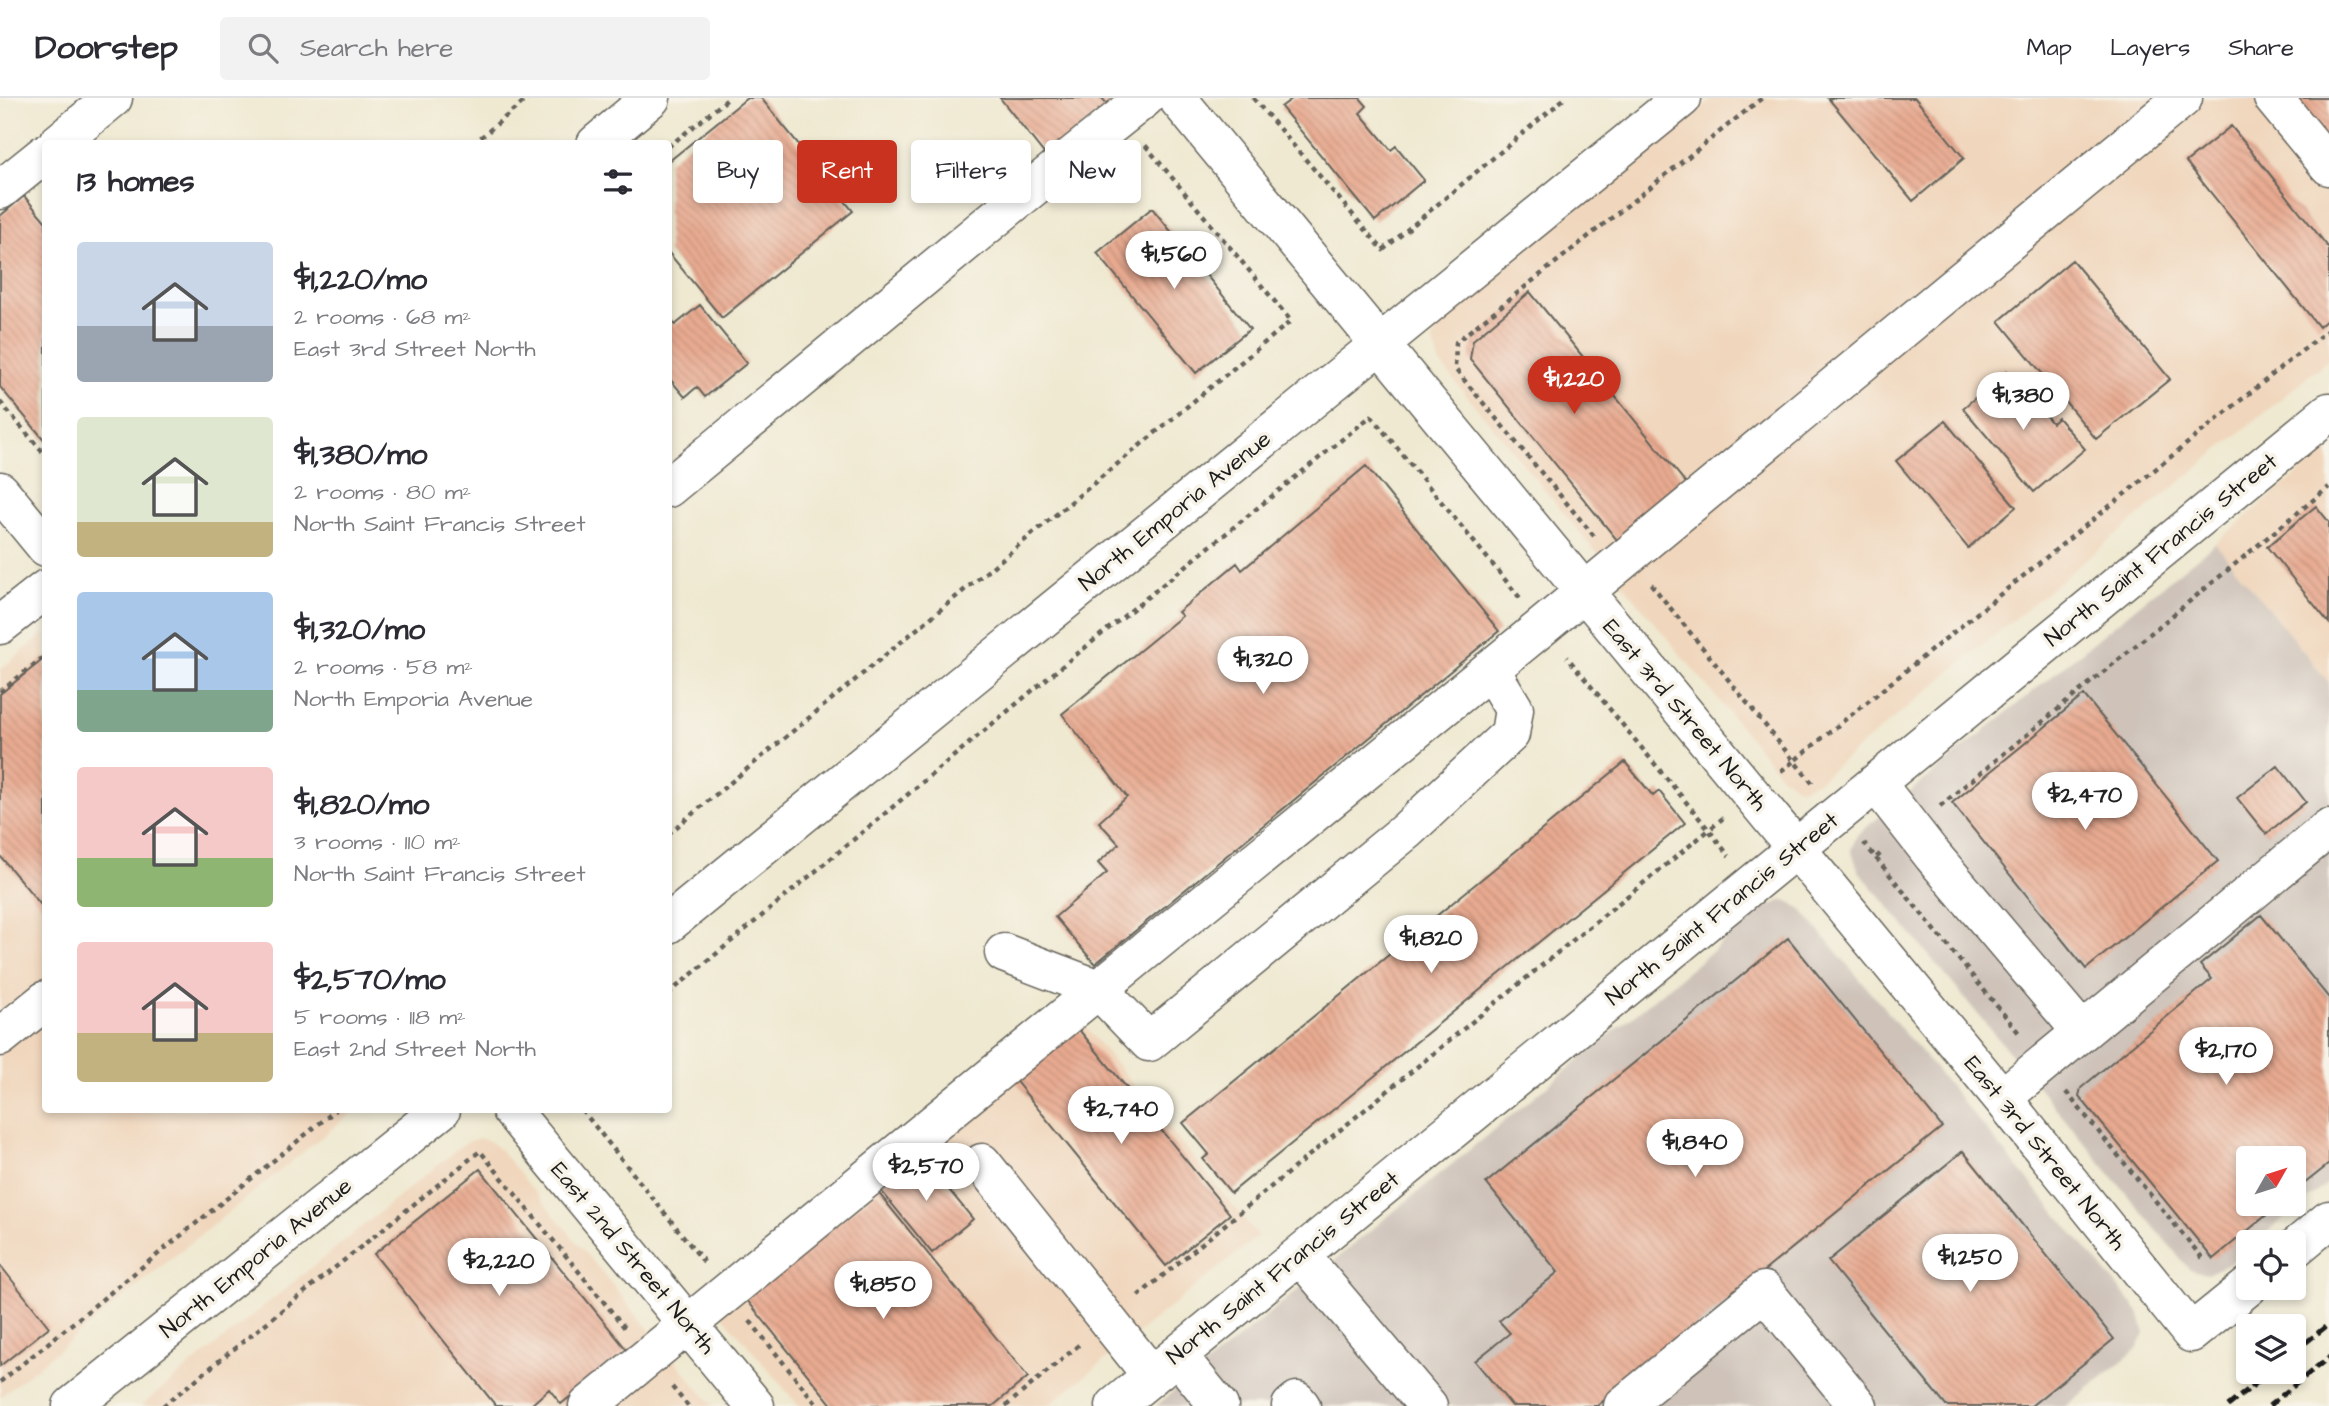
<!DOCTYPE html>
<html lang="en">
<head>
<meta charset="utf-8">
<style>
	:root { --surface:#fff; --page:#f2f2f3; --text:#2b2b33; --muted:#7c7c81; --line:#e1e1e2; --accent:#c8321e }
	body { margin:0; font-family:"Architects Daughter",sans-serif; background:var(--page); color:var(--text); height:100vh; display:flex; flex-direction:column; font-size:26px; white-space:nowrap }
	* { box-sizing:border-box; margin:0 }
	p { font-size:23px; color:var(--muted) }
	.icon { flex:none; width:38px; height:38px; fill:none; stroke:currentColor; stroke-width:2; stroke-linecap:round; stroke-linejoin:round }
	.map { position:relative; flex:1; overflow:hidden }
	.drawer { position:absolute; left:42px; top:42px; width:630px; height:973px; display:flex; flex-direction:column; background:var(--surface); border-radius:7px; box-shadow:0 4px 10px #0003 }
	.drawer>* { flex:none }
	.hud { position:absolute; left:693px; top:42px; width:665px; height:63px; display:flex; gap:14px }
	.needle { width:46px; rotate:51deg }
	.fabs { position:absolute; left:2236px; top:1048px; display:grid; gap:14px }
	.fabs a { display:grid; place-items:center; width:70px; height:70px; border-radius:7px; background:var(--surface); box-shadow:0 4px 10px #0003; font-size:35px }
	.price { position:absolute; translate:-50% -60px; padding:0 16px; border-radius:24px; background:#fff; color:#222; font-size:23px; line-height:46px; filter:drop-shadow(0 2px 4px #0008) }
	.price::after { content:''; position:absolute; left:50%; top:42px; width:21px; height:16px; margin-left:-10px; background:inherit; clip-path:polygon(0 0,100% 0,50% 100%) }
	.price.active { background:var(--accent); color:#fff }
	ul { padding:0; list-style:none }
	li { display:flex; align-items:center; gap:21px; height:175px; padding:0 35px }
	li span { display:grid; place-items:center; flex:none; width:196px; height:140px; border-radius:7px; color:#555 }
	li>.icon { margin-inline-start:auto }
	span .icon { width:84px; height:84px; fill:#fffc; stroke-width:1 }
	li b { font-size:30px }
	h2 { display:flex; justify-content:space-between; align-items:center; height:84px; padding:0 35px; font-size:30px }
	.chip { padding:0 24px; border-radius:7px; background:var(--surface); box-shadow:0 4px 10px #0003; font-size:24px; line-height:63px }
	.chip.active { background:var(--accent); color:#fff }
	header { display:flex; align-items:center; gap:42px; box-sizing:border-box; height:98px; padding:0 35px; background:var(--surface); border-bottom:2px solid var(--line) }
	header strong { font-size:33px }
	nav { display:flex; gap:38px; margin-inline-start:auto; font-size:24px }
	.search { width:490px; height:63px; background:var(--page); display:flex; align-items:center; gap:18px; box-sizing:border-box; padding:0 24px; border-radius:7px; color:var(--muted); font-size:26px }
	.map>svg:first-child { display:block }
	.built { fill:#f0d6bc }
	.industrial { fill:#cec2b9; fill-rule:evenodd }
	.building { fill:url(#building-back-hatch) }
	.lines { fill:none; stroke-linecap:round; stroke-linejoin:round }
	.minor-casing { stroke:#66645b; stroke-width:41 }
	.path { stroke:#66645b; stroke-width:4.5; stroke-dasharray:5 5; stroke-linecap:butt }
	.minor { stroke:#fff; stroke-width:38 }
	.rail { stroke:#1c1c1c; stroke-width:5; stroke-dasharray:10 5; stroke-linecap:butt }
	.labels { text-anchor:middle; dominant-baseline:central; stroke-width:7; stroke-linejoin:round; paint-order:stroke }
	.street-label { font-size:23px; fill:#1c1c1c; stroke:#f7f3e8 }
</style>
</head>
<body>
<header>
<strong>Doorstep</strong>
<div class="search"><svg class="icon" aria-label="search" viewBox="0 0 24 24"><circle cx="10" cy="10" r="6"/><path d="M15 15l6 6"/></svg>Search here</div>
<nav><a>Map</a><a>Layers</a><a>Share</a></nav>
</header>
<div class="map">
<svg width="2329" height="1308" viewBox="0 0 2329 1308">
	<defs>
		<pattern id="building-back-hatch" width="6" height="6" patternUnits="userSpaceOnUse" patternTransform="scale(1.75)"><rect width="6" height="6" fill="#e8aa91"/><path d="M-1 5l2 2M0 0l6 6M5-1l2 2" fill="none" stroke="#c6927c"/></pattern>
	</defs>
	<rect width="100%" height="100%" fill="#f7f3e8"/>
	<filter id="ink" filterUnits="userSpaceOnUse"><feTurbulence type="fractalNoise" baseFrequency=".0143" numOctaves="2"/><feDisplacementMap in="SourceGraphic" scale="14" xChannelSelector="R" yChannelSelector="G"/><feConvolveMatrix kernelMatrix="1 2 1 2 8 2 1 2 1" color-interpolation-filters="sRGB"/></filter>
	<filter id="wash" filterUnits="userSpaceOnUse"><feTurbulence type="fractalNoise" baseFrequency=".00686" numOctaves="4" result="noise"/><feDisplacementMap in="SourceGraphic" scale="28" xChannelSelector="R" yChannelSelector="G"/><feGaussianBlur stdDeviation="1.57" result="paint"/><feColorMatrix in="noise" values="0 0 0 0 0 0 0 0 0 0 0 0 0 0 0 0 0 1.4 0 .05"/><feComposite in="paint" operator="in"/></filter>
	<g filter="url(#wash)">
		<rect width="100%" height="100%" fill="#efe9d1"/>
		<!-- built -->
		<path class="built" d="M1713 0H2329V261L1817 684 1800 690 1782 679 1439 264 1433 243 1438 227 1460 206Z
			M2329 350V585L2215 445Z
			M45 535 46 1012H355L0 1299V572Z
			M1067 907 1258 1138 1048 1308H799L707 1199Z
			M478 1040 489 1043 500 1052 713 1308H141L465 1045Z"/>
		<!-- industrial -->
		<path class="industrial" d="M2215 445 2329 585V1084L2255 1144H2249V1150L2230 1165 2207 1176 2189 1171 1859 773 1851 752 1857 737ZM2249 1060H2294V1106H2249Z
			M1783 802 1800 810 2139 1214 2145 1236 2137 1251 2066 1308H1156L1765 810Z"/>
		<g id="blocks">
			<!-- building -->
			<path class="building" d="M747 0H761L853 113 722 220 668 154V64Z
				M1000 0H1102L1109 8 1046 58Z
				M1293 0H1360L1367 8 1360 15 1391 52 1396 48 1424 82 1375 123 1281 9Z
				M1828 0H1915L1964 60 1913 103Z
				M2287 0H2329V52Z
				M2231 28 2329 150V220L2319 229 2186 64Z
				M24 98 46 124V344L0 289V118Z
				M1152 110 1250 231 1196 275 1097 155Z
				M2072 162 2170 281 2096 341 1999 223Z
				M1530 194 1686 385 1617 442 1470 261 1473 242Z
				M700 207 747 265 705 299 697 289 685 299 668 279V219L675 227Z
				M2007 273 2052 325 2058 320 2085 351 2034 394 1963 310Z
				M1945 323 2016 409 1968 450 1896 363Z
				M1366 368 1499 533 1095 866 1055 819 1107 775 1098 765 1119 746 1099 724 1127 699 1062 616 1182 518 1178 514 1237 465 1242 472Z
				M2316 408 2329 424V525L2267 449Z
				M46 559V813L0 758V596Z
				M2084 597 2218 763 2086 871 1952 705Z
				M1625 664 1653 698 1659 693 1685 725 1231 1095 1203 1061 1209 1056 1183 1025Z
				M2278 668 2306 704 2266 736 2237 700Z
				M2261 817 2329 900V1066L2294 1094V1060H2249V1106H2280L2213 1161 2079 998 2081 990 2212 881 2200 867Z
				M1788 840 1942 1029 1597 1308H1512L1475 1263 1510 1235 1499 1223 1558 1174 1486 1085Z
				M1076 928 1230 1116 1166 1168 1013 980Z
				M1963 1053 2114 1241 2031 1308H1946L1828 1163Z
				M919 1055 973 1121 932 1155 878 1089Z
				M480 1071 627 1252 561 1306 549 1291 530 1308H496L374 1156Z
				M877 1093 1028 1279 993 1308H833L746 1201Z
				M0 1167 49 1229 0 1268Z"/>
		</g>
	</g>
	<g filter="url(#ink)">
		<use href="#blocks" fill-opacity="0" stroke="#66645b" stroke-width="2"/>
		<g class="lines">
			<!-- minor casing -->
			<g class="minor-casing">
				<path id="minor" d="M1177 0 2002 1000 2191 1235 2249 1188
					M2273 0 2329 68
					M57 46 113 0
					M596 46 651 0
					M0 92 46 55
					M668 390 1016 103 1145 0
					M0 393 46 449
					M0 527 46 491
					M1876 685 1933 758 2082 934
					M668 826 1682 0
					M1004 855 1098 891 1149 944 1406 733 1510 636 1514 611 1490 571
					M0 939 46 902
					M2002 1000 2329 730
					M511 1012 755 1308
					M982 1065 1152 1278
					M2294 1151 2329 1122
					M1300 1157 1428 1308
					M1177 1257 1219 1308
					M72 1308 441 1012
					M588 1308 1537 533 2183 0
					M1115 1308 2329 314
					M1291 1308 1297 1303 1301 1308
					M1623 1308 1764 1193 1858 1308"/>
			</g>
			<!-- path -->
			<path class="path" d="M1253 0 1383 152 1565 0
				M473 46 528 0
				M668 49 729 0
				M0 304 46 358
				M1594 438 1455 271 1456 244 1762 0
				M1651 486 1794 663 2329 231
				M0 594 46 557
				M1781 673 1794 663 1814 687
				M1940 708 2329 389
				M1723 720 1709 732 1729 758
				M668 736 1291 223 1145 47
				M1864 745 1876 760 1881 755
				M1876 760 2019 935
				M668 896 1050 578 1371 318 1520 500
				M2066 994 2204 1162
				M582 1012 704 1164
				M1138 1198 1446 945 1709 732 1567 559
				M750 1223 818 1308
				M0 1284 336 1012
				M672 1289 688 1308
				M163 1308 480 1053 625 1230
				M1006 1308 1080 1246"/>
			<!-- minor -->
			<use href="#minor" class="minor"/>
			<!-- rail -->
			<path class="rail" d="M2294 1254 2329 1226
				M2228 1308 2270 1274
				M2269 1308 2329 1259"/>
		</g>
	</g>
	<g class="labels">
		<!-- street labels -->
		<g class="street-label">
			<text transform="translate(1175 413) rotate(-39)">North Emporia Avenue</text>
			<text transform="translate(2161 452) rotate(-39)">North Saint Francis Street</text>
			<text transform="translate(1685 617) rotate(50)">East 3rd Street North</text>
			<text transform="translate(1722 811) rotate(-39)">North Saint Francis Street</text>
			<text transform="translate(2045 1055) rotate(51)">East 3rd Street North</text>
			<text transform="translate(256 1160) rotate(-39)">North Emporia Avenue</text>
			<text transform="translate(633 1160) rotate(50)">East 2nd Street North</text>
			<text transform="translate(1283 1170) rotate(-39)">North Saint Francis Street</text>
		</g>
	</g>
</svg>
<div class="fabs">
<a><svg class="needle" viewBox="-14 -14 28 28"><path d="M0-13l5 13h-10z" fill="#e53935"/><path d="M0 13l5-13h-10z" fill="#7c7c81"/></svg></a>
<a><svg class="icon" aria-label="locate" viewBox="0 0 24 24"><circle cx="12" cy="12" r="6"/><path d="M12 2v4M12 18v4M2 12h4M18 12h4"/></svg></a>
<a><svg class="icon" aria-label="layers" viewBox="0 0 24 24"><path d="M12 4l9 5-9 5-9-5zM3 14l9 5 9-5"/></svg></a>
</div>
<b class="price" style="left:1174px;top:193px">$1,560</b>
<b class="price active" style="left:1574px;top:318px">$1,220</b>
<b class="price" style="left:2023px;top:334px">$1,380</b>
<b class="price" style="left:1263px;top:598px">$1,320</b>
<b class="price" style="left:2085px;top:734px">$2,470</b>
<b class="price" style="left:1431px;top:877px">$1,820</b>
<b class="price" style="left:2226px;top:989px">$2,170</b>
<b class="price" style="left:1121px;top:1048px">$2,740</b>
<b class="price" style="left:1695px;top:1081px">$1,840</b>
<b class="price" style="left:926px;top:1105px">$2,570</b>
<b class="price" style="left:1970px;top:1196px">$1,250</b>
<b class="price" style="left:499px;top:1200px">$2,220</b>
<b class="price" style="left:883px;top:1223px">$1,850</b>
<div class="hud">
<a class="chip">Buy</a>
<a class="chip active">Rent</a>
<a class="chip">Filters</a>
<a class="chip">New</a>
</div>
<section class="drawer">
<h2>13 homes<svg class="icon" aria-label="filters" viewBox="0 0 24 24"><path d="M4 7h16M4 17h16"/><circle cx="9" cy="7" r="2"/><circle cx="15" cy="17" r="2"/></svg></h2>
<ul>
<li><span style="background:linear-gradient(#c9d6e8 60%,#9aa5b1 0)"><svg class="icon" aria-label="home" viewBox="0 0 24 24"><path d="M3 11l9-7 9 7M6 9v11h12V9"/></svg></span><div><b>$1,220/mo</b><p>2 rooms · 68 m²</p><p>East 3rd Street North</p></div></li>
<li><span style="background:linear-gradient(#dfe7d0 75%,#c2b280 0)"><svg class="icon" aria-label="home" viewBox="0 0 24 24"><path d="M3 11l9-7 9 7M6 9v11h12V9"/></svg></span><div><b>$1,380/mo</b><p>2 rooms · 80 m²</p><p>North Saint Francis Street</p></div></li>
<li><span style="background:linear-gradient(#a9c7e8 70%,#7fa58c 0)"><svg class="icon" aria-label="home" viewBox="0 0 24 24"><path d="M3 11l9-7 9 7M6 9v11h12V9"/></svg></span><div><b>$1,320/mo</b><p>2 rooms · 58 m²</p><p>North Emporia Avenue</p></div></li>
<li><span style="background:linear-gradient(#f6c9c9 65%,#8fb573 0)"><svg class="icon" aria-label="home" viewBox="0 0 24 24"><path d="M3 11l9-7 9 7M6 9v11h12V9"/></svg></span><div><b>$1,820/mo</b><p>3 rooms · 110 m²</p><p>North Saint Francis Street</p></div></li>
<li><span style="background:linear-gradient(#f6c9c9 65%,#c2b280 0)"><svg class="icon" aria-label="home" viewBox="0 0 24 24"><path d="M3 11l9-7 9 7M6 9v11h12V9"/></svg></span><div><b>$2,570/mo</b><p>5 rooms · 118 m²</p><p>East 2nd Street North</p></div></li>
</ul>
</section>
</div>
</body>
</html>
